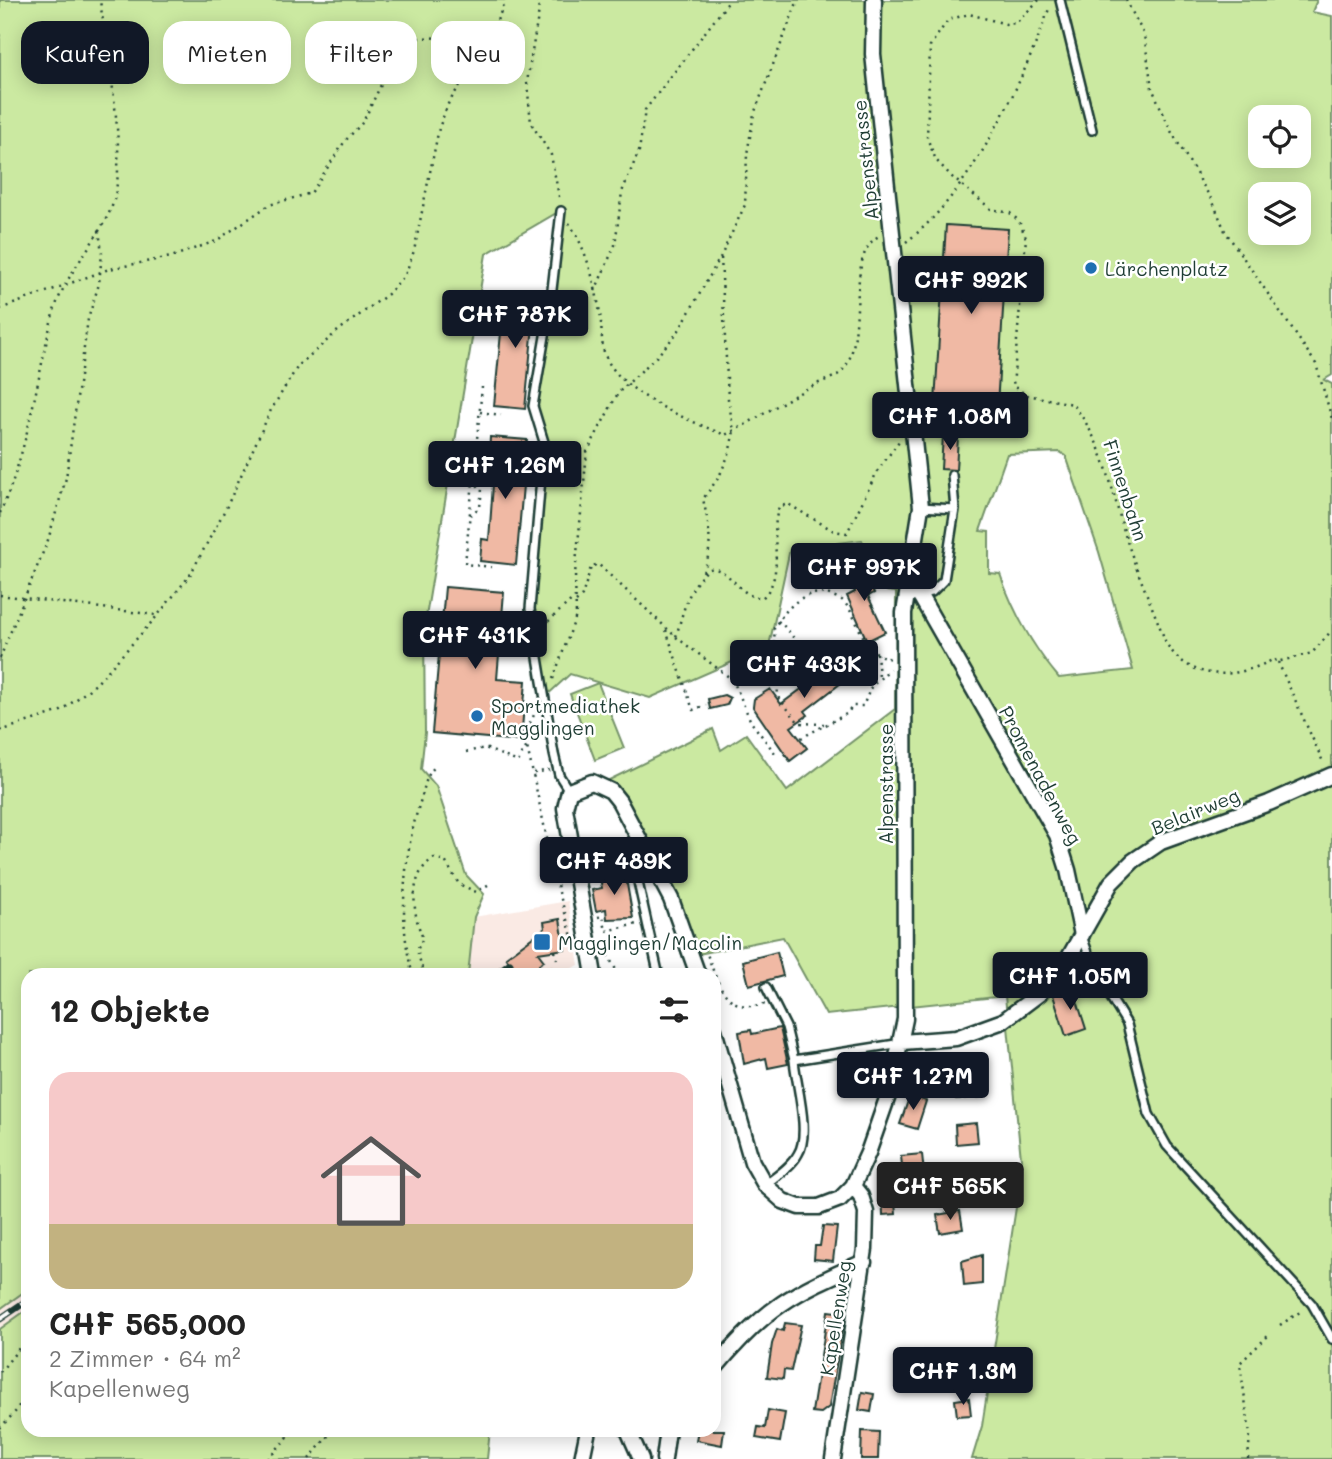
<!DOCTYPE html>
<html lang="de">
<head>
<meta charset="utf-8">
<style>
	:root { --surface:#fff; --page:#f6f6f6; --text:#222; --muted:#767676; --line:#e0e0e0; --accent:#111827 }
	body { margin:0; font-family:Mali,sans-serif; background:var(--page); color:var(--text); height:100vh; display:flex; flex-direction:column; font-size:26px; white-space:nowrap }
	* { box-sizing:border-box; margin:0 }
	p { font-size:23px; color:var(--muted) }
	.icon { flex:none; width:38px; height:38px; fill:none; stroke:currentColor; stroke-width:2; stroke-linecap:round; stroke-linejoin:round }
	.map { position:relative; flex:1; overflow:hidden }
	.side { position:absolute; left:21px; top:968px; width:700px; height:469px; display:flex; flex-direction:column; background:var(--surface); border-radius:21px; box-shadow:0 4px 18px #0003 }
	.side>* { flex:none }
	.hud { position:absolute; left:21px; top:21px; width:700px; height:63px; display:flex; gap:14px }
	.controls { position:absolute; left:1248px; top:105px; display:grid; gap:14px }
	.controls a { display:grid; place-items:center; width:63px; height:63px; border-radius:14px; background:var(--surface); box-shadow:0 4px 18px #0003; font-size:35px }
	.price { position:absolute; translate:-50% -60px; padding:0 16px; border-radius:7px; background:var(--accent); color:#fff; font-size:23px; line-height:46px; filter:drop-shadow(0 2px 4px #0008) }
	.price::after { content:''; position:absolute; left:50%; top:42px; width:21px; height:16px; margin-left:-10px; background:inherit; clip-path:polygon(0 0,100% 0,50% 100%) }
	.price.current { background:#222; color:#fff }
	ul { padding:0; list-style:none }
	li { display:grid; align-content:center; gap:14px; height:371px; padding:0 28px }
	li+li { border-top:2px solid var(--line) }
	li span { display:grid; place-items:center; height:217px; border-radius:21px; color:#555 }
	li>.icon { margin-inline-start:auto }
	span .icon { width:126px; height:126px; fill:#fffc; stroke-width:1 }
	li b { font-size:30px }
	h2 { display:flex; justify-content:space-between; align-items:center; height:84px; padding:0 28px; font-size:30px }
	.pill { padding:0 24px; border-radius:21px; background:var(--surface); box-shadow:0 4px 18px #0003; font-size:24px; line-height:63px }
	.pill.current { background:var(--accent); color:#fff }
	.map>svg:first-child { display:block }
	.built { fill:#faeae4 }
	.green { fill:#cbe9a1; stroke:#75936a; stroke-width:2; fill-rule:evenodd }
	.building { fill:#f0b9a4; stroke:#1f3d34; stroke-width:2 }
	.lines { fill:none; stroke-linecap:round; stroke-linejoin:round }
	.lane-casing { stroke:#1f3d34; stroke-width:12 }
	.street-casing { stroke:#1f3d34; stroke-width:19 }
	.path { stroke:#1f3d34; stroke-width:2.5; stroke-dasharray:2 5; stroke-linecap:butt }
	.lane { stroke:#fff; stroke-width:7 }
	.street { stroke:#fff; stroke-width:14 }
	.rail-casing { stroke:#1f3d34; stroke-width:7 }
	.rail { stroke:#fff; stroke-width:4.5; stroke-dasharray:13; stroke-linecap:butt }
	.path-bridge { stroke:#1f3d34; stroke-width:2.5; stroke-dasharray:2 5; stroke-linecap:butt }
	.poi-dot { fill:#1f6fb2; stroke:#fff; stroke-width:2.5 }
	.labels { text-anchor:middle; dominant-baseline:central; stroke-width:5; stroke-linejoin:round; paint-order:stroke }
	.street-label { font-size:19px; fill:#1f3d34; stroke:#fff }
	.poi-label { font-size:19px; fill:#1f3d34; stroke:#fff; text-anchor:start }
</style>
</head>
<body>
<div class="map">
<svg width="1332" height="1459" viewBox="0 0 1332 1459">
	<rect width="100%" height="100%" fill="#fff"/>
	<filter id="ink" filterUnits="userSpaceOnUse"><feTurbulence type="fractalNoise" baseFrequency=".0143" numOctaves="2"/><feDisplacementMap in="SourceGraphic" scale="14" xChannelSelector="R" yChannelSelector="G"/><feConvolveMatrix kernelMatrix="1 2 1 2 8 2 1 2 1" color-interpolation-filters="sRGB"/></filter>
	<g filter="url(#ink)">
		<!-- built -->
		<path class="built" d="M568 901 579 965 557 975H468L474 917Z
			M28 1289V1309L0 1329V1309Z"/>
		<!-- green -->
		<path class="green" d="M0 0H1317L1312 12 1332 16V375L1324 380 1332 384V1459H972L982 1426 1022 1169 1005 996 826 1015 783 937 693 955 671 899 601 784 713 729 721 750 746 734 787 791 895 709 896 592 887 591 862 540 790 549 769 646 650 698 570 674 544 698 532 626 544 442 533 406 560 211 486 254 424 629 425 733 421 769 436 786 466 875 484 894 474 917 468 975H28V1289L0 1309ZM1260 117H1298V156H1260ZM1260 194H1298V233H1260ZM1060 452 1066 456 1099 552 1133 670 1059 678C1032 646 1014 614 1000 574L989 573V532L980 531 1007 454Z
			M598 683 624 748 595 760 570 694Z
			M28 1309V1430H490L487 1459H0V1329Z"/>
		<!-- building -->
		<path class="building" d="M946 225 1008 229 997 406 935 403Z
			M505 291 536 294 525 409 494 406Z
			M943 435 958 436 956 470 941 469Z
			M490 437 527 440 516 565 480 561 482 539 489 540 495 457H489Z
			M861 563 874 593 868 596 885 632 867 641 847 596 855 592 846 570Z
			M445 587 504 592 497 679 526 681 521 741 432 733Z
			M856 642 867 660 842 675 845 680 805 711 808 715 791 727 807 748 790 761 753 707 754 699 770 689 781 704 827 670 822 662Z
			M724 695 730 698 727 705 710 709 708 699Z
			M625 873 633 918 607 919 606 909 596 911 592 890 602 888 600 878Z
			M560 919 565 949 538 953 544 961 539 964 541 975H503L513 968 506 957 545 928 544 922Z
			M777 952 783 976 749 985 743 961Z
			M1073 988 1086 1029 1066 1036 1053 995Z
			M780 1028 788 1064 768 1068 766 1058 744 1064 739 1032 751 1030 752 1034Z
			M982 1055 983 1067H978L981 1097 956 1099 955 1085H960L964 1069 974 1068H971L970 1056Z
			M853 1066 868 1070 862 1095 847 1091Z
			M910 1095 926 1101 917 1129 900 1124Z
			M976 1123 978 1142 956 1144 955 1125Z
			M922 1154 924 1173 903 1175 901 1156Z
			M970 1168 971 1186 950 1188 949 1170Z
			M882 1177 893 1178 896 1214 883 1215Z
			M960 1211 963 1229 940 1233 937 1215Z
			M823 1226 837 1227 833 1261 814 1259 815 1246H820Z
			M982 1255V1284L964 1286 962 1261Z
			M828 1311 845 1313 829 1407 821 1413 812 1412Z
			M785 1323 801 1325 791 1371 784 1370 783 1379 767 1377 772 1344 777 1329 783 1331Z
			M983 1352 984 1369 974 1370 972 1353Z
			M862 1392 874 1394 871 1412 859 1410Z
			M969 1398 971 1415 957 1416 955 1400Z
			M768 1410 785 1413 780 1442 756 1438 758 1427 765 1428Z
			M698 1430H724L722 1445 696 1440Z
			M862 1431 879 1432 878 1459H861Z"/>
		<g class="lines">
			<!-- lane casing -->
			<g class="lane-casing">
				<path id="lane" d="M1060 0 1092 130
					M561 211 550 307 533 406 544 442 530 609 554 754 559 775 569 791
					M952 475 955 509
					M920 594 932 592 944 580 955 509 921 507
					M644 848 639 853 636 873 658 972
					M1082 936 1095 972 1127 1024 1149 1114 1167 1146 1312 1304 1332 1339
					M766 987 786 1027 794 1060 902 1043
					M765 1185C776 1176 791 1167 798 1154 811 1134 796 1084 794 1060"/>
			</g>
			<!-- street casing -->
			<g class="street-casing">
				<path id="street" d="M908 592 919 594 1057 835 1068 870 1082 935
					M594 975 565 808 569 791 592 782 611 791 619 801 671 899 698 975
					M714 1030 752 1162 765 1185 783 1201 799 1207H819L840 1199 853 1186 868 1153 890 1090 905 1019 904 613 921 507 873 54 874 0
					M902 1042 956 1038 1003 1021 1039 994 1068 959 1111 883 1133 861 1161 842 1269 803 1332 775
					M714 1369C765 1307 793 1293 864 1262
					M628 1430 641 1459
					M582 1459 588 1430
					M664 1459 668 1430
					M833 1459 865 1249 866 1212 861 1196 853 1186"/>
			</g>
			<!-- path -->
			<path class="path" d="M537 0 539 10 527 82 531 123 551 155 560 202
				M1039 0 1016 23 1006 24 969 14 948 20 930 46 927 138 936 160 953 178 991 209 1010 213 1019 221 1026 238 1013 386 1027 395 1073 404C1107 449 1110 486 1126 538 1137 573 1153 608 1166 643 1190 683 1237 679 1274 659L1277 662 1312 653 1332 630
				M1126 0 1144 35 1152 88 1171 131 1213 202 1225 231 1316 364 1332 419
				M569 223C586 247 596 286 600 314 602 326 601 340 604 352 616 392 690 421 725 435 757 420 786 398 819 383 826 380 837 377 842 371 869 342 844 254 879 236
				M906 242C970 195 1024 80 1050 6
				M595 291 615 245 622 192 639 151 645 110 730 0
				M0 309 109 269 171 257 216 241 269 205 311 193 345 141 363 122 393 60 419 38 454 37 488 41
				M482 387 465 564 491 567
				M480 412 501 415
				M556 470 583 463
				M0 513C28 451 36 384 52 318 62 278 93 247 110 211 131 167 106 50 100 0
				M470 515 480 507 482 489 473 482
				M703 572C714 547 709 526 703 499L719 477 729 454 734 431 728 399 721 257
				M0 595 156 615
				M576 602 582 596 591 567 598 564 676 637C683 612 688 586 709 569 730 566 740 599 762 598 787 576 768 535 779 507L788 504 834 531 847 533 877 472 899 441
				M449 619 522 625
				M778 621C794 633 801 651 807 669
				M543 626 575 597
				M666 630 693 710 706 705
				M676 637 733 680 751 722 775 753
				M877 653 879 677
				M0 658 48 540 66 478 88 319 99 284 102 253 99 230
				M1278 662 1324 764
				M553 679 576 616 575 574 587 452 618 393 657 356 678 332 721 256 745 205 747 154 754 114 798 0
				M537 709 527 729 526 742 558 889 573 940
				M824 724 799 723 778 697 774 628C786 608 805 587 830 595 834 597 841 598 844 602 862 623 860 652 891 659
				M0 731 61 711 96 684 158 615 190 575 227 506 271 410 298 366 339 330 388 294 405 275 414 251 439 128 448 104 488 41 506 0
				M801 738 848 713 852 706H863L871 687 890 669
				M466 752 485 748 518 762 527 746
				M534 773 550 770
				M598 917 603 916 606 931 637 924
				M604 949 619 975
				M705 949C718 981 723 1015 765 1004
				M555 951 557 959
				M413 975C397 922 404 851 421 799 425 786 426 774 436 766
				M424 975 417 950 423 938C412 914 408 874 434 858L445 861 459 884 476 892 491 883
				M549 975 552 967
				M1280 1325 1303 1310
				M0 1372 28 1337
				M0 1428 17 1410 28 1385
				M268 1459 294 1430
				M309 1459 333 1430
				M1248 1459 1250 1435 1240 1363 1271 1333"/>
			<!-- lane -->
			<use href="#lane" class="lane"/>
			<!-- street -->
			<use href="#street" class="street"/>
			<!-- rail casing -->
			<g class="rail-casing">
				<path id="rail" d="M494 975 510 963
					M0 1319 28 1300"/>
			</g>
			<!-- rail -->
			<use href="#rail" class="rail"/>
			<!-- path-bridge -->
			<path class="path-bridge" d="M535 457 556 470"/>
		</g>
	</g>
	<!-- markers -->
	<g class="poi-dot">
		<circle cx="1091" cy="268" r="7"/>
		<circle cx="477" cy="716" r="7"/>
		<rect x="533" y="933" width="18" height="18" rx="3.5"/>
	</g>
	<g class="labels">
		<!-- street labels -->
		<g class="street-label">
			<text transform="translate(865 160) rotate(-96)">Alpenstrasse</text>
			<text transform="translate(1126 490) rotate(72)">Finnenbahn</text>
			<text transform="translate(1041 775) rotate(62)">Promenadenweg</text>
			<text transform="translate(885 784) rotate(-90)">Alpenstrasse</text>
			<text transform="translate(1195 811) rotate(-22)">Belairweg</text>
			<text transform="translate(835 1318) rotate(-81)">Kapellenweg</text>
		</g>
		<!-- poi labels -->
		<g class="poi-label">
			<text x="1105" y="268">Lärchenplatz</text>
			<text x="491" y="705">Sportmediathek<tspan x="491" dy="22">Magglingen</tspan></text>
			<text x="558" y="942">Magglingen/Macolin</text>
		</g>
	</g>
</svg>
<div class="controls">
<a><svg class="icon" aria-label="locate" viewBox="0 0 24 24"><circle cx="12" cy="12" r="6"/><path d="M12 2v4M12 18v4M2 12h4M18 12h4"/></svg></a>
<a><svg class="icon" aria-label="layers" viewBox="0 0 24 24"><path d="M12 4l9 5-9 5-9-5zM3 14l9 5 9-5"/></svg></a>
</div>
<b class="price" style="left:971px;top:316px">CHF 992K</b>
<b class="price" style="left:515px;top:350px">CHF 787K</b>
<b class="price" style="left:950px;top:452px">CHF 1.08M</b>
<b class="price" style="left:505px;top:501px">CHF 1.26M</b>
<b class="price" style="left:864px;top:603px">CHF 997K</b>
<b class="price" style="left:475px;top:671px">CHF 431K</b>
<b class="price" style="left:804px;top:700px">CHF 433K</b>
<b class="price" style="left:614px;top:897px">CHF 489K</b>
<b class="price" style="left:1070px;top:1012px">CHF 1.05M</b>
<b class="price" style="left:913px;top:1112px">CHF 1.27M</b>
<b class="price current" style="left:950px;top:1222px">CHF 565K</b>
<b class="price" style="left:963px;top:1407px">CHF 1.3M</b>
<div class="hud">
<a class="pill current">Kaufen</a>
<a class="pill">Mieten</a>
<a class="pill">Filter</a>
<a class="pill">Neu</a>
</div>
<section class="side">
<h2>12 Objekte<svg class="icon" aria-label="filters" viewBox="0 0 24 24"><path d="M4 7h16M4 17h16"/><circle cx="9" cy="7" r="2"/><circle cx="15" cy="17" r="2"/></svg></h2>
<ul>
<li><span style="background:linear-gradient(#f6c9c9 70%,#c2b280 0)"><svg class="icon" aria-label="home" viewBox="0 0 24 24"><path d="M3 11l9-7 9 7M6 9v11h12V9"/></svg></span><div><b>CHF 565,000</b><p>2 Zimmer · 64 m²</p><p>Kapellenweg</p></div></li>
</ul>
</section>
</div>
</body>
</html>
